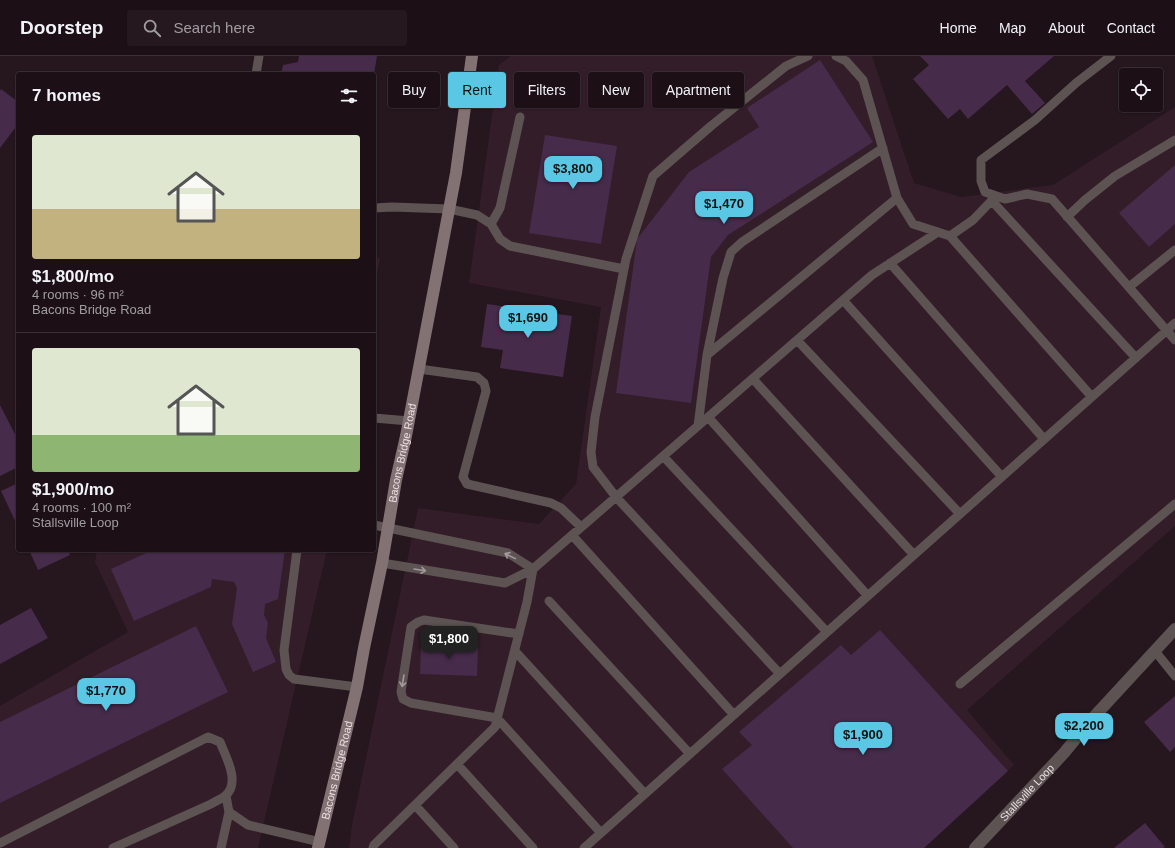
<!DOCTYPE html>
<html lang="en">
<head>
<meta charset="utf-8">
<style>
	:root { --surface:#1c1016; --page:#25191f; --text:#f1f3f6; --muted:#a09da1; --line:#3a3035; --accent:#5ac8e5 }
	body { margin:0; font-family:Arial,sans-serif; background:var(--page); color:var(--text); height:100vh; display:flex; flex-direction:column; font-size:15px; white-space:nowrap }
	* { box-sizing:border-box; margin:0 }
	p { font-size:13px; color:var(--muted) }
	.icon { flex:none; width:22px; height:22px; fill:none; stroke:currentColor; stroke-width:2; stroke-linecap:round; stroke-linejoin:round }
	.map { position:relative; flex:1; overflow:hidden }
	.details { position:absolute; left:16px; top:16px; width:360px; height:480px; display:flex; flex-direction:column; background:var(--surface); border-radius:4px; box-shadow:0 1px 3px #0004,0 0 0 1px var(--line) }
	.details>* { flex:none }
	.banner { position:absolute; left:388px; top:16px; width:380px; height:36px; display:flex; gap:8px }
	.controls { position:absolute; left:1119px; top:12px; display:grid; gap:8px }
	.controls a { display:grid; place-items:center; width:44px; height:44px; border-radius:4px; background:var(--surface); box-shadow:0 1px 3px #0004,0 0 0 1px var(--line); font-size:20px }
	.price { position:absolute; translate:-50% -34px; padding:0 9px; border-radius:8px; background:var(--accent); color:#111; font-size:13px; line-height:26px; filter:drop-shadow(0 1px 2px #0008) }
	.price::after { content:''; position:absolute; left:50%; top:24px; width:12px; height:9px; margin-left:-6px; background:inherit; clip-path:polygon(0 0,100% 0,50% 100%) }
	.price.current { background:#222; color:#fff }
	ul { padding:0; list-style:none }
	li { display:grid; align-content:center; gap:8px; height:212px; padding:0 16px }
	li+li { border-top:1px solid var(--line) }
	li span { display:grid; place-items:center; height:124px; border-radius:4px; color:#555 }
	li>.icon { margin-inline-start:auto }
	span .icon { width:72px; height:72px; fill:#fffc; stroke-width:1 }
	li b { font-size:17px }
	h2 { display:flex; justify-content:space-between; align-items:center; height:48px; padding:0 16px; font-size:17px }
	.tag { padding:0 14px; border-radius:4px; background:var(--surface); box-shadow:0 1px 3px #0004,0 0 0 1px var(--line); font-size:14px; line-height:36px }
	.tag.current { background:var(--accent); color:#111 }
	header { display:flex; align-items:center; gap:24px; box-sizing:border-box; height:56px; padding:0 20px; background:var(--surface); border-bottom:1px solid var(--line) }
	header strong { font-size:19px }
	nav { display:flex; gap:22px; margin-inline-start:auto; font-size:14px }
	.search { width:280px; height:36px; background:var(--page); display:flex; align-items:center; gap:10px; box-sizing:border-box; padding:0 14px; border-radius:4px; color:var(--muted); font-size:15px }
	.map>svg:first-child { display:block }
	.built { fill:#331d28 }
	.building { fill:#472b4b }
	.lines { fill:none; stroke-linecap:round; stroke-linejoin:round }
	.lane { stroke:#5d5353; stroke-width:9 }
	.street { stroke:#5d5353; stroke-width:12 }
	.secondary { stroke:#827273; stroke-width:12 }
	.oneway { stroke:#a4999c }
	.labels { text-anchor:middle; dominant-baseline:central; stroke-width:3.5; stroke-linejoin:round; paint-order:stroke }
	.street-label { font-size:11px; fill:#ebdfe4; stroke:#26161e }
</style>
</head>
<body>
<header>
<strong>Doorstep</strong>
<div class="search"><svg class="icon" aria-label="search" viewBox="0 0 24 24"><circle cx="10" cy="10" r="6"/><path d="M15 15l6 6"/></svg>Search here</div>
<nav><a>Home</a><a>Map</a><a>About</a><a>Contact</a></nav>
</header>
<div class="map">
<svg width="1175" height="792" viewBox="0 0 1175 792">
	<rect width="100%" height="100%" fill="#26161e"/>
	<!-- built -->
	<path class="built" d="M511 0H872L914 127 961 141 1053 129 1175 51V470L967 654 1014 709 924 792H349L352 769 418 452 539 468 576 428 601 251 469 227 499 9Z
		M380 202 374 234V203Z
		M97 494H327L258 792H0V650L128 576 95 506Z"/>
	<!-- building -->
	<path class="building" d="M299 0H377L374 18H281L283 9 298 6Z
		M920 0H1054L1025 25 1045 47 1032 58 1007 29 968 63 960 53 948 63 913 23 929 9Z
		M820 4 873 86 728 179 711 201 691 347 616 337 637 183 689 116 759 71 747 52Z
		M1 33 18 46V68L0 92V35Z
		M545 79 617 90 601 188 529 177Z
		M1175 109V168L1149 191 1119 157Z
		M487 248 572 260 563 321 500 312 503 294 481 291Z
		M0 349 18 384V411L0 420Z
		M18 427V471L1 435Z
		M29 494H67L70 499 38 514Z
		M153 494H285L278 543 265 548 264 559 268 567 266 582 276 606 253 616 232 568 237 532 234 526 212 523 211 531 134 565 111 513Z
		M31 552 48 582 0 608V569Z
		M196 570 228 636 0 747V666Z
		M880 574 1008 715 924 792H793L722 713 752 689 739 676 841 589 851 599Z
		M421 588 478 590 477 620 420 618Z
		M1175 640V691L1170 696 1144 666Z
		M1145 767 1165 791 1163 792H1114Z"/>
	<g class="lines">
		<!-- lane -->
		<path class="lane" d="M836 0 846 5 863 24 897 142
			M1111 0 1076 27 1035 64 981 104V125L985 136 1005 143 1027 138 1052 143 1175 284
			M256 18 259 0
			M992 145 1136 302
			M374 152 392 151 449 153 477 159 491 168 500 183 510 190 624 213
			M1067 161 1085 144 1115 120 1175 84
			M491 168 500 152 520 61
			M950 180 1092 341
			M890 207 1044 383
			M1129 231 1175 194
			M843 244 1002 421
			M797 284 960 458
			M707 299 897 142 913 168 950 180 973 164 996 140
			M419 313 477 321 484 327 486 335 463 421 467 428 551 447 561 452 581 471
			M753 323 914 499
			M708 361 868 540
			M374 362 409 365
			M698 370 707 299 723 222 731 196 742 186 883 92
			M663 400 827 576
			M374 469 508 497 533 513 505 527 382 507
			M572 479 734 659
			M297 494 284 594 286 613 289 619 294 623 357 631
			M549 545 690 698
			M519 578 424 564 418 566 411 571 401 636 403 643 411 647 497 662 601 777
			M515 595 645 738
			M1155 595 1175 620
			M780 618 616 441 593 411 591 396 595 361 626 203 653 120 711 70 786 10 808 0
			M960 628 1175 448
			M457 708 533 792
			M226 740 229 756 248 769 320 786
			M415 749 454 792
			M0 787 208 681 220 686C226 701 241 727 225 740 221 743 216 745 211 748L113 792
			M221 792 229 756
			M373 792 374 789 495 671 527 546 533 513 872 219 938 176
			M584 792 1175 267"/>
		<!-- street -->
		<path class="street" id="s1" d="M975 792 1064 697 1091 664 1175 573"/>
		<!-- secondary -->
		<path class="secondary" id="s2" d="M318 792 357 631 364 592 382 507 396 424 406 380 456 117 472 0"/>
	</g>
	<!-- one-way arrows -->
	<defs><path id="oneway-shaft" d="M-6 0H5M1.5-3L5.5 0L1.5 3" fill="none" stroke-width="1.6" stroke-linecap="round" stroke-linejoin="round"/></defs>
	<g class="oneway">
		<use href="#oneway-shaft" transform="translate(510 500) rotate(-154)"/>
		<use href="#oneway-shaft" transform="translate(420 514) rotate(9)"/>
		<use href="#oneway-shaft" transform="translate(403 625) rotate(99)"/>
	</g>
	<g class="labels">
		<!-- street labels -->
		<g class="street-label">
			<text stroke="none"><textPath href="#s2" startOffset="404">Bacons Bridge Road</textPath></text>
			<text stroke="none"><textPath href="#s2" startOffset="80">Bacons Bridge Road</textPath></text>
			<text stroke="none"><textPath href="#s1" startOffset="76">Stallsville Loop</textPath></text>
		</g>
	</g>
</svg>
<div class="controls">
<a><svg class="icon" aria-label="locate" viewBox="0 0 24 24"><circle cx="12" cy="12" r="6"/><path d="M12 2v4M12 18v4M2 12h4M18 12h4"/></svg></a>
</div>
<b class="price" style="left:573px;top:134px">$3,800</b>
<b class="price" style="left:724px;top:169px">$1,470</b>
<b class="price" style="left:528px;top:283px">$1,690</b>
<b class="price current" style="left:449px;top:604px">$1,800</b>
<b class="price" style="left:106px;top:656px">$1,770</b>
<b class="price" style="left:1084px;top:691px">$2,200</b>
<b class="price" style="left:863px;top:700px">$1,900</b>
<div class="banner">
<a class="tag">Buy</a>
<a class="tag current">Rent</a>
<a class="tag">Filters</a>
<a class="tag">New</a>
<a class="tag">Apartment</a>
</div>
<section class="details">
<h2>7 homes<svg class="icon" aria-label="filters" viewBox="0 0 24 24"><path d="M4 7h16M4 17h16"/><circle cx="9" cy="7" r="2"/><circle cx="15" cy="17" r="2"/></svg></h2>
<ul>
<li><span style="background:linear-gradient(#dfe7d0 60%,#c2b280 0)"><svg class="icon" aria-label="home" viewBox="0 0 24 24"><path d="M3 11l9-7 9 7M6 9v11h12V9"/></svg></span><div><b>$1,800/mo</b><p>4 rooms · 96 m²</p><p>Bacons Bridge Road</p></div></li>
<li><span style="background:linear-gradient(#dfe7d0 70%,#8fb573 0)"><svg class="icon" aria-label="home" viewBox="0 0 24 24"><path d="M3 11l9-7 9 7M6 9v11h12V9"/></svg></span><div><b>$1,900/mo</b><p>4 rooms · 100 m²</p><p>Stallsville Loop</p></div></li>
</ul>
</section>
</div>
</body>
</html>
